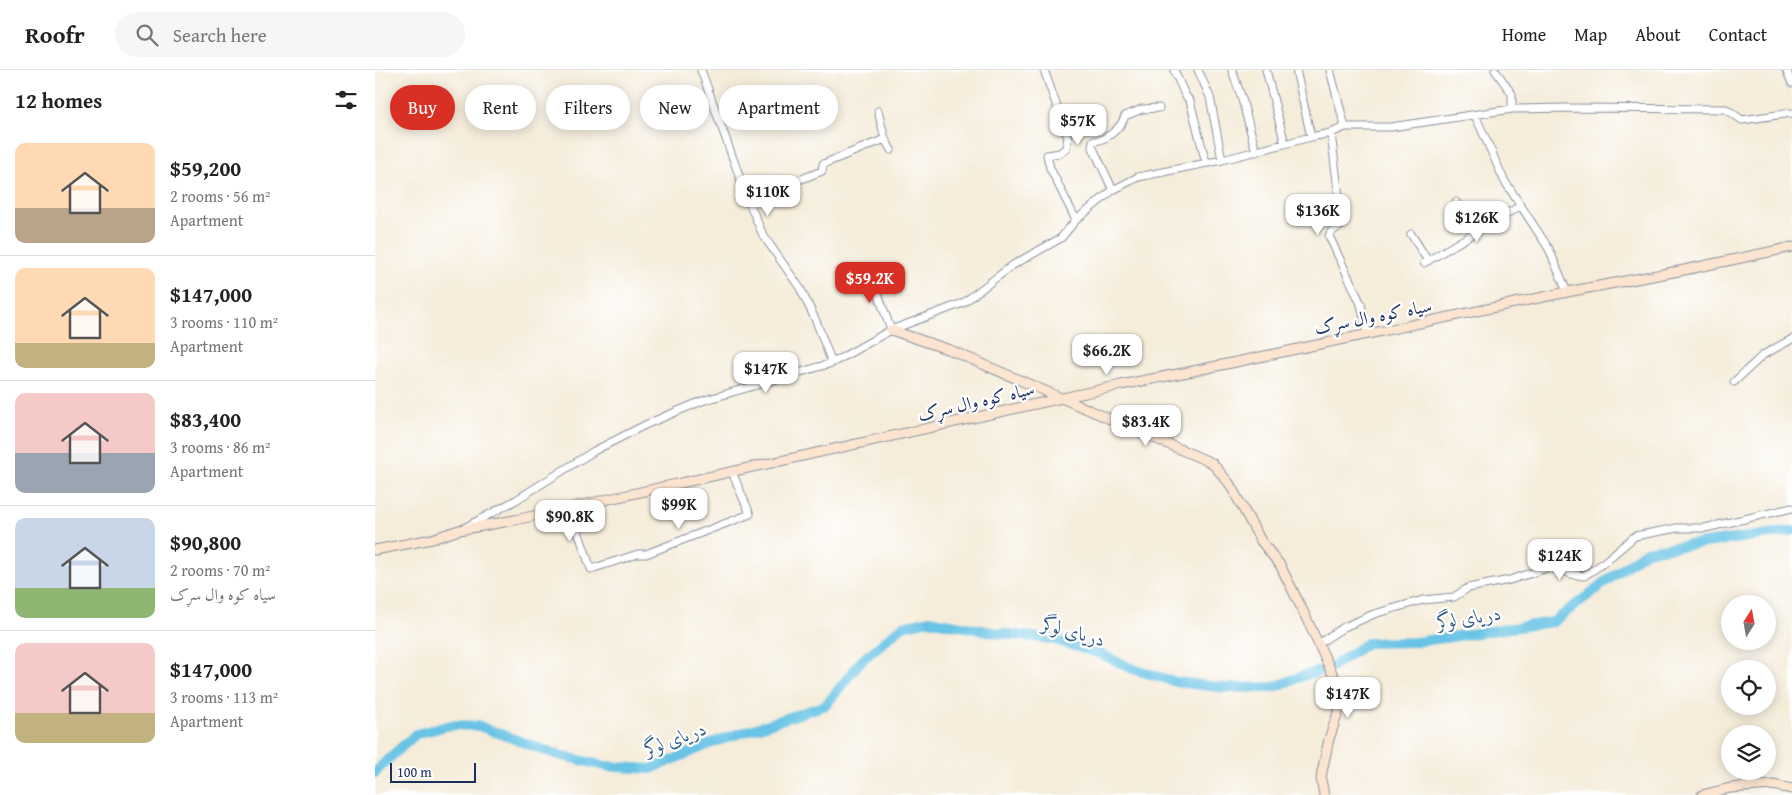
<!DOCTYPE html>
<html lang="en">
<head>
<meta charset="utf-8">
<style>
	:root { --surface:#fff; --page:#f6f6f6; --text:#222; --muted:#767676; --line:#e0e0e0; --accent:#d93025 }
	body { margin:0; font-family:"Gentium Book Plus",Amiri,serif; background:var(--page); color:var(--text); height:100vh; display:flex; flex-direction:column; font-size:19px; white-space:nowrap }
	* { box-sizing:border-box; margin:0 }
	p { font-size:16px; color:var(--muted) }
	.icon { flex:none; width:28px; height:28px; fill:none; stroke:currentColor; stroke-width:2; stroke-linecap:round; stroke-linejoin:round }
	.map { position:relative; flex:1; overflow:hidden }
	.sheet { display:flex; flex-direction:column; background:var(--surface); width:375px }
	.sheet>* { flex:none }
	.top-card { position:absolute; left:15px; top:15px; width:475px; height:45px; display:flex; gap:10px }
	.needle { width:32px; rotate:11deg }
	.tools { position:absolute; left:1346px; top:525px; display:grid; gap:10px }
	.tools a { display:grid; place-items:center; width:55px; height:55px; border-radius:50%; background:var(--surface); box-shadow:0 2px 12px #0003; font-size:25px }
	.scale { position:absolute; left:15px; bottom:12px; width:86px; box-sizing:border-box; padding-left:5px; border:2px solid #1b2f5e; border-top:0; font-size:14px; line-height:18px; white-space:nowrap; color:#1b2f5e; -webkit-text-stroke:4px #fff; paint-order:stroke }
	.price { position:absolute; translate:-50% -42px; padding:0 11px; border-radius:10px; background:#fff; color:#222; font-size:16px; line-height:32px; filter:drop-shadow(0 1px 2px #0008) }
	.price::after { content:''; position:absolute; left:50%; top:30px; width:15px; height:11px; margin-left:-8px; background:inherit; clip-path:polygon(0 0,100% 0,50% 100%) }
	.price.current { background:var(--accent); color:#fff }
	ul { padding:0; list-style:none }
	li { display:flex; align-items:center; gap:15px; height:125px; padding:0 15px }
	li+li { border-top:1px solid var(--line) }
	li span { display:grid; place-items:center; flex:none; width:140px; height:100px; border-radius:10px; color:#555 }
	li>.icon { margin-inline-start:auto }
	span .icon { width:60px; height:60px; fill:#fffc; stroke-width:1 }
	li b { font-size:21px }
	h2 { display:flex; justify-content:space-between; align-items:center; height:60px; padding:0 15px; font-size:21px }
	.pill { padding:0 18px; border-radius:22px; background:var(--surface); box-shadow:0 2px 12px #0003; font-size:18px; line-height:45px }
	.pill.current { background:var(--accent); color:#fff }
	header { display:flex; align-items:center; gap:30px; box-sizing:border-box; height:70px; padding:0 25px; background:var(--surface); border-bottom:1px solid var(--line) }
	header strong { font-size:24px }
	nav { display:flex; gap:28px; margin-inline-start:auto; font-size:18px }
	.search { width:350px; height:45px; background:var(--page); display:flex; align-items:center; gap:12px; box-sizing:border-box; padding:0 18px; border-radius:28px; color:var(--muted); font-size:19px }
	main { display:flex; flex:1; min-height:0 }
	.map>svg:first-child { display:block }
	.lines { fill:none; stroke-linecap:round; stroke-linejoin:round }
	.river { stroke:#67c3e5; stroke-width:10 }
	.street-casing { stroke:#888e9c; stroke-width:9 }
	.secondary-casing { stroke:#888e9c; stroke-width:11 }
	.street { stroke:#fff; stroke-width:7 }
	.secondary { stroke:#fce5d0; stroke-width:9 }
	.labels { text-anchor:middle; dominant-baseline:central; stroke-width:4.5; stroke-linejoin:round; paint-order:stroke }
	.street-label { font-size:18px; fill:#1b2f5e; stroke:#fff }
	.water-label { font-size:19px; font-style:italic; fill:#325b86; stroke:#fff }
</style>
</head>
<body>
<header>
<strong>Roofr</strong>
<div class="search"><svg class="icon" aria-label="search" viewBox="0 0 24 24"><circle cx="10" cy="10" r="6"/><path d="M15 15l6 6"/></svg>Search here</div>
<nav><a>Home</a><a>Map</a><a>About</a><a>Contact</a></nav>
</header>
<main>
<section class="sheet">
<h2>12 homes<svg class="icon" aria-label="filters" viewBox="0 0 24 24"><path d="M4 7h16M4 17h16"/><circle cx="9" cy="7" r="2"/><circle cx="15" cy="17" r="2"/></svg></h2>
<ul>
<li><span style="background:linear-gradient(#ffd9b3 65%,#b9a48a 0)"><svg class="icon" aria-label="home" viewBox="0 0 24 24"><path d="M3 11l9-7 9 7M6 9v11h12V9"/></svg></span><div><b>$59,200</b><p>2 rooms · 56 m²</p><p>Apartment</p></div></li>
<li><span style="background:linear-gradient(#ffd9b3 75%,#c2b280 0)"><svg class="icon" aria-label="home" viewBox="0 0 24 24"><path d="M3 11l9-7 9 7M6 9v11h12V9"/></svg></span><div><b>$147,000</b><p>3 rooms · 110 m²</p><p>Apartment</p></div></li>
<li><span style="background:linear-gradient(#f6c9c9 60%,#9aa5b1 0)"><svg class="icon" aria-label="home" viewBox="0 0 24 24"><path d="M3 11l9-7 9 7M6 9v11h12V9"/></svg></span><div><b>$83,400</b><p>3 rooms · 86 m²</p><p>Apartment</p></div></li>
<li><span style="background:linear-gradient(#c9d6e8 70%,#8fb573 0)"><svg class="icon" aria-label="home" viewBox="0 0 24 24"><path d="M3 11l9-7 9 7M6 9v11h12V9"/></svg></span><div><b>$90,800</b><p>2 rooms · 70 m²</p><p>سیاه کوه وال سړک</p></div></li>
<li><span style="background:linear-gradient(#f6c9c9 70%,#c2b280 0)"><svg class="icon" aria-label="home" viewBox="0 0 24 24"><path d="M3 11l9-7 9 7M6 9v11h12V9"/></svg></span><div><b>$147,000</b><p>3 rooms · 113 m²</p><p>Apartment</p></div></li>
</ul>
</section>
<div class="map">
<svg width="1417" height="725" viewBox="0 0 1417 725">
	<rect width="100%" height="100%" fill="#fff"/>
	<filter id="ink" filterUnits="userSpaceOnUse"><feTurbulence type="fractalNoise" baseFrequency=".02" numOctaves="2"/><feDisplacementMap in="SourceGraphic" scale="10" xChannelSelector="R" yChannelSelector="G"/><feConvolveMatrix kernelMatrix="1 2 1 2 8 2 1 2 1" color-interpolation-filters="sRGB"/></filter>
	<filter id="wash" filterUnits="userSpaceOnUse"><feTurbulence type="fractalNoise" baseFrequency=".0096" numOctaves="4" result="noise"/><feDisplacementMap in="SourceGraphic" scale="20" xChannelSelector="R" yChannelSelector="G"/><feGaussianBlur stdDeviation="1.12" result="paint"/><feColorMatrix in="noise" values="0 0 0 0 0 0 0 0 0 0 0 0 0 0 0 0 0 1.4 0 .05"/><feComposite in="paint" operator="in"/></filter>
	<g filter="url(#wash)">
		<rect width="100%" height="100%" fill="#f5ecd9"/>
		<g class="lines">
			<!-- river -->
			<path class="river" d="M0 703 11 691 41 664 76 655 104 656 183 685 230 696 276 699 342 671 451 635 486 591 528 556 554 550 622 563 676 569 726 584 758 599 801 612 852 618 899 617 930 605 955 598 992 573 1041 572 1178 552 1271 481 1417 461"/>
		</g>
	</g>
	<g filter="url(#ink)">
		<g class="lines">
			<!-- street casing -->
			<g class="street-casing">
				<path id="street" d="M326 0 373 130 388 165 425 218 441 251 457 293
					M669 0 693 68 691 78 685 83 672 85 675 98 701 150
					M799 0 810 25 815 31 831 93
					M823 0 835 27 847 90
					M857 0 867 29 881 82
					M891 0 910 74
					M921 0 936 67
					M955 0 970 57
					M1411 0 1417 13
					M1137 39 1191 38 1351 39 1367 50 1417 43
					M503 41 510 69 516 80
					M1100 45 1129 110 1174 179 1192 222
					M956 63 967 152 965 156 956 162 954 166 986 234 992 264
					M738 120 717 76 718 71C731 71 746 58 750 46L767 39 784 38
					M373 130 447 101 448 94 510 69
					M1081 132 1098 163
					M1036 164 1053 191
					M1049 193 1145 136
					M495 201 516 260
					M1359 312 1388 285 1417 269
					M195 438 216 499 263 484H271L375 444 357 402
					M91 457 141 430 219 381 272 354 327 331 457 293 516 260 588 233 638 195 686 168 701 150 738 120 763 107 847 90 936 67 956 63 970 57H1016L1137 39V24L1120 0
					M943 574 969 557 999 544 1048 530 1079 527 1093 518 1135 510 1175 497 1184 498 1196 504 1209 506 1227 494 1260 466 1302 458H1330L1417 438"/>
			</g>
			<!-- secondary casing -->
			<g class="secondary-casing">
				<path id="secondary" d="M516 260 575 280 837 393 854 413 886 471 905 495 927 539 966 622V634L954 669 947 702 946 709 949 725
					M0 480 57 469 84 460 140 450 746 315 818 301 1192 222 1309 200 1417 177
					M1327 725 1355 718 1398 715 1417 719"/>
			</g>
			<!-- street -->
			<use href="#street" class="street"/>
			<!-- secondary -->
			<use href="#secondary" class="secondary"/>
		</g>
	</g>
	<g class="labels">
		<!-- street labels -->
		<g class="street-label">
			<text transform="translate(998 246) rotate(-11)">سیاه کوه وال سړک</text>
			<text transform="translate(601 331) rotate(-13)">سیاه کوه وال سړک</text>
		</g>
		<!-- water labels -->
		<g class="water-label">
			<text transform="translate(1094 547) rotate(-8)">دریای لوگر</text>
			<text transform="translate(699 561) rotate(16)">دریای لوگر</text>
			<text transform="translate(300 668) rotate(-20)">دریای لوگر</text>
		</g>
	</g>
</svg>
<div class="tools">
<a><svg class="needle" viewBox="-14 -14 28 28"><path d="M0-13l5 13h-10z" fill="#e53935"/><path d="M0 13l5-13h-10z" fill="#767676"/></svg></a>
<a><svg class="icon" aria-label="locate" viewBox="0 0 24 24"><circle cx="12" cy="12" r="6"/><path d="M12 2v4M12 18v4M2 12h4M18 12h4"/></svg></a>
<a><svg class="icon" aria-label="layers" viewBox="0 0 24 24"><path d="M12 4l9 5-9 5-9-5zM3 14l9 5 9-5"/></svg></a>
</div>
<div class="scale">100 m</div>
<b class="price" style="left:703px;top:76px">$57K</b>
<b class="price" style="left:393px;top:147px">$110K</b>
<b class="price" style="left:943px;top:166px">$136K</b>
<b class="price" style="left:1102px;top:173px">$126K</b>
<b class="price current" style="left:495px;top:234px">$59.2K</b>
<b class="price" style="left:732px;top:306px">$66.2K</b>
<b class="price" style="left:391px;top:324px">$147K</b>
<b class="price" style="left:771px;top:377px">$83.4K</b>
<b class="price" style="left:304px;top:460px">$99K</b>
<b class="price" style="left:195px;top:472px">$90.8K</b>
<b class="price" style="left:1185px;top:511px">$124K</b>
<b class="price" style="left:973px;top:649px">$147K</b>
<div class="top-card">
<a class="pill current">Buy</a>
<a class="pill">Rent</a>
<a class="pill">Filters</a>
<a class="pill">New</a>
<a class="pill">Apartment</a>
</div>
</div>
</main>
</body>
</html>
